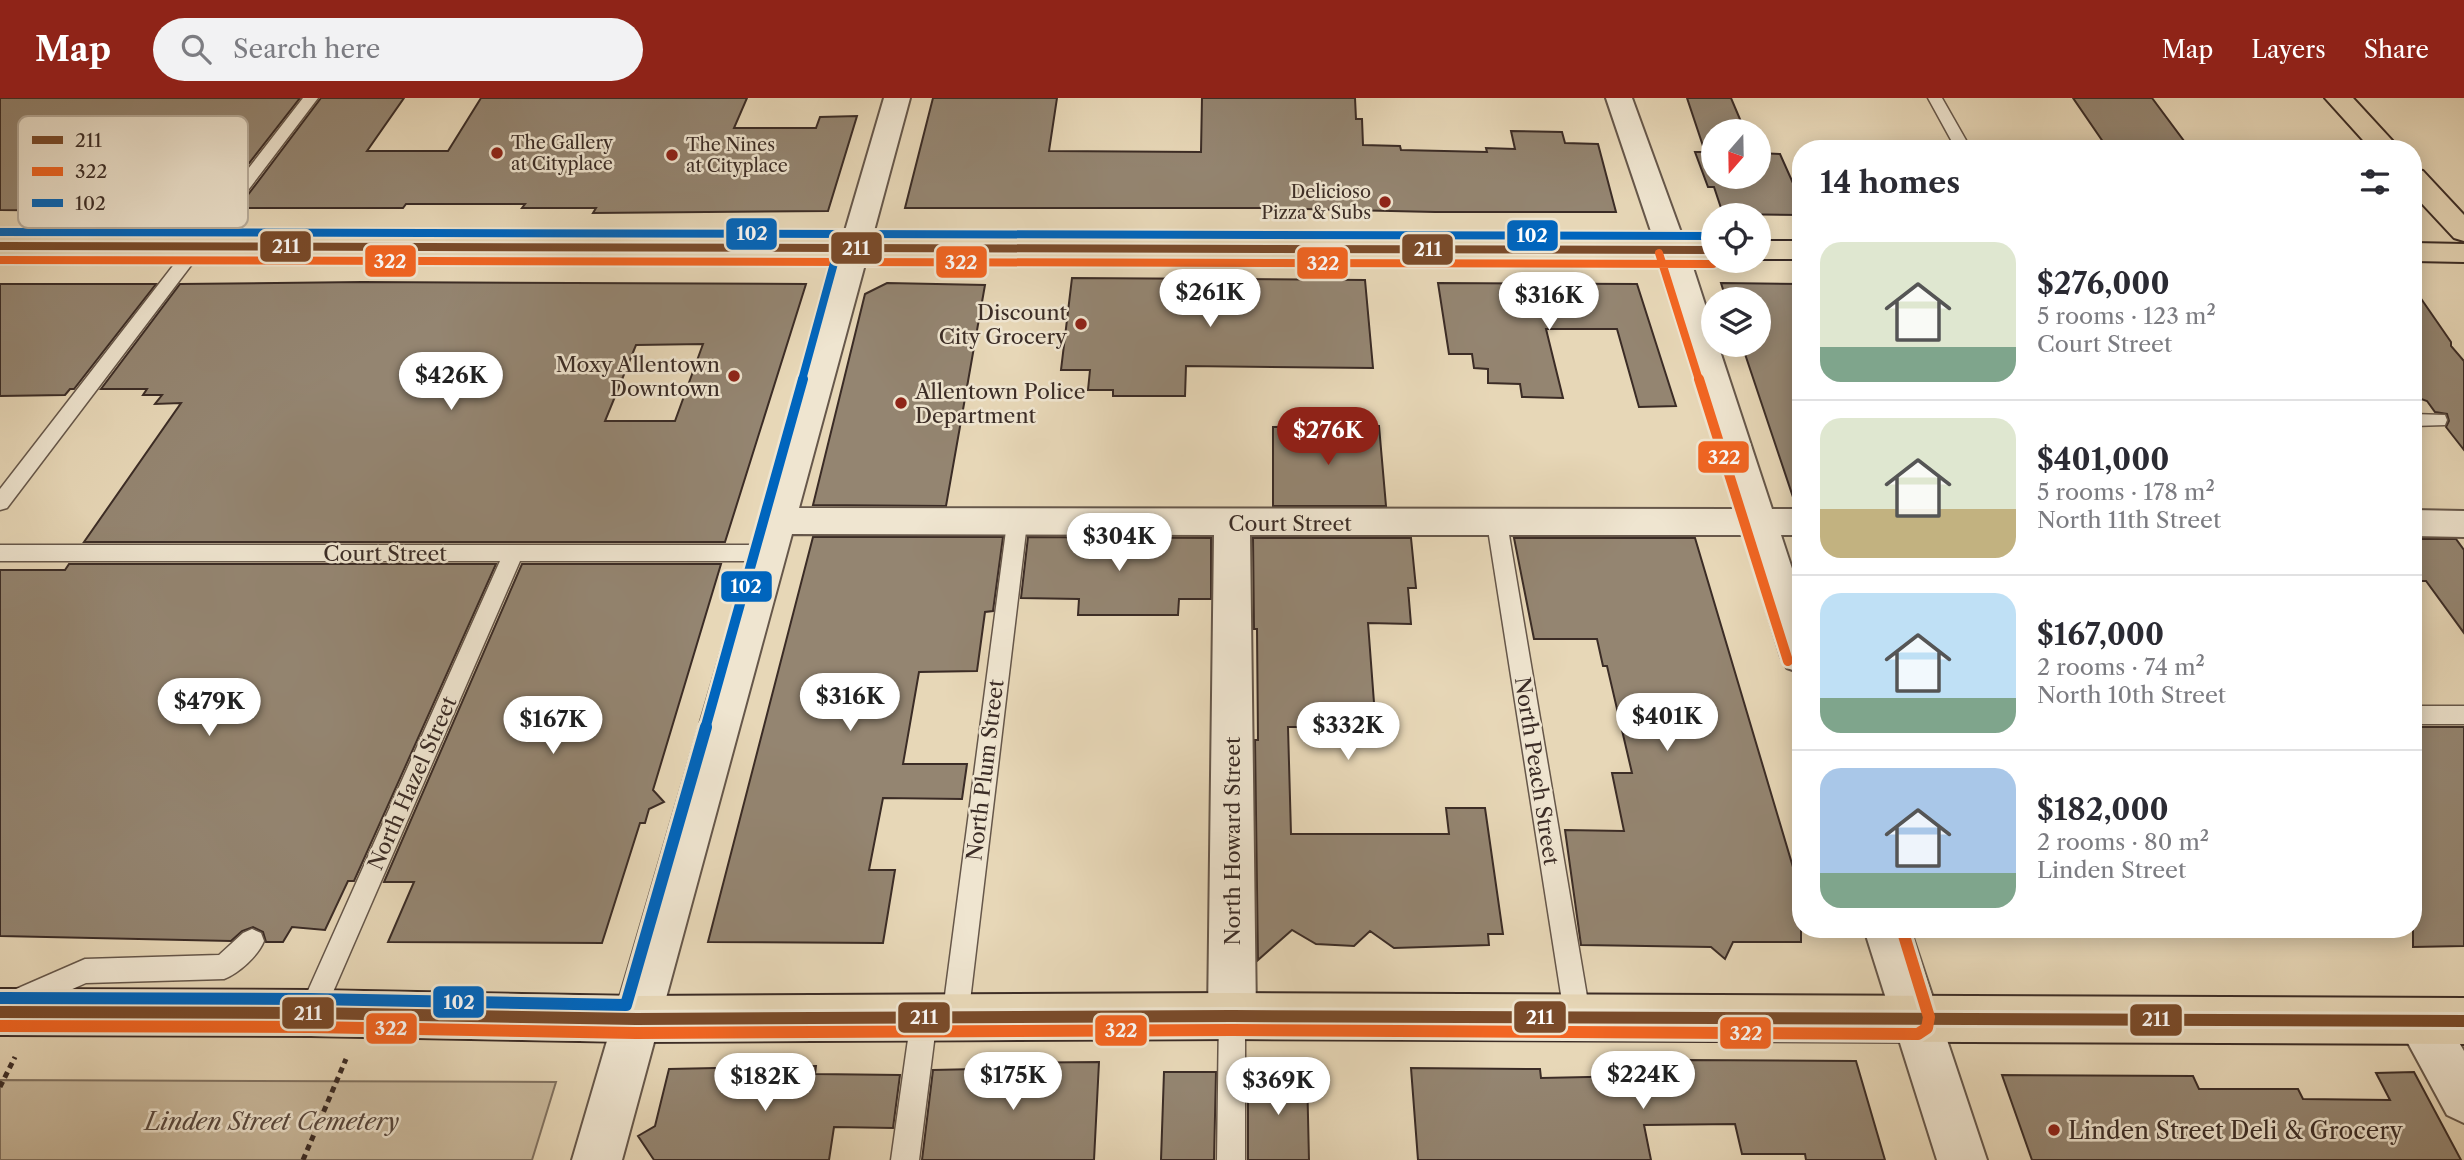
<!DOCTYPE html>
<html lang="en">
<head>
<meta charset="utf-8">
<style>
	:root { --surface:#fff; --page:#f2f2f3; --text:#2b2b33; --muted:#7c7c81; --line:#e1e1e2; --accent:#8f2418 }
	body { margin:0; font-family:"Libre Caslon Text",serif; background:var(--page); color:var(--text); height:100vh; display:flex; flex-direction:column; font-size:26px; white-space:nowrap }
	* { box-sizing:border-box; margin:0 }
	p { font-size:23px; color:var(--muted) }
	.icon { flex:none; width:38px; height:38px; fill:none; stroke:currentColor; stroke-width:2; stroke-linecap:round; stroke-linejoin:round }
	.map { position:relative; flex:1; overflow:hidden }
	.panel { position:absolute; left:1792px; top:42px; width:630px; height:798px; display:flex; flex-direction:column; background:var(--surface); border-radius:28px; box-shadow:0 4px 18px #0003 }
	.panel>* { flex:none }
	.needle { width:46px; rotate:200deg }
	.buttons { position:absolute; left:1701px; top:21px; display:grid; gap:14px }
	.buttons a { display:grid; place-items:center; width:70px; height:70px; border-radius:50%; background:var(--surface); box-shadow:0 4px 18px #0003; font-size:35px }
	.price { position:absolute; translate:-50% -60px; padding:0 16px; border-radius:24px; background:#fff; color:#222; font-size:23px; line-height:46px; filter:drop-shadow(0 2px 4px #0008) }
	.price::after { content:''; position:absolute; left:50%; top:42px; width:21px; height:16px; margin-left:-10px; background:inherit; clip-path:polygon(0 0,100% 0,50% 100%) }
	.price.active { background:var(--accent); color:#fff }
	ul { padding:0; list-style:none }
	li { display:flex; align-items:center; gap:21px; height:175px; padding:0 28px }
	li+li { border-top:2px solid var(--line) }
	li span { display:grid; place-items:center; flex:none; width:196px; height:140px; border-radius:21px; color:#555 }
	li>.icon { margin-inline-start:auto }
	span .icon { width:84px; height:84px; fill:#fffc; stroke-width:1 }
	li b { font-size:30px }
	h2 { display:flex; justify-content:space-between; align-items:center; height:84px; padding:0 28px; font-size:30px }
	header { display:flex; align-items:center; gap:42px; box-sizing:border-box; height:98px; padding:0 35px; background:var(--accent); color:#fff }
	header strong { font-size:33px }
	nav { display:flex; gap:38px; margin-inline-start:auto; font-size:24px }
	.search { width:490px; height:63px; background:var(--page); display:flex; align-items:center; gap:18px; box-sizing:border-box; padding:0 24px; border-radius:38px; color:var(--muted); font-size:26px }
	.map>svg:first-child { display:block }
	.green { fill:#caba9e; stroke:#827362; stroke-width:2 }
	.building { fill:#948571; stroke:#3b2c26; stroke-width:2; fill-rule:evenodd }
	.lines { fill:none; stroke-linecap:round; stroke-linejoin:round }
	.lane-casing { stroke:#66574a; stroke-width:3 }
	.street-casing { stroke:#66574a; stroke-width:4 }
	.primary-casing { stroke:#3b2c26; stroke-width:4 }
	.path { stroke:#3b2c26; stroke-width:5; stroke-dasharray:6 4.5; stroke-linecap:butt }
	.lane { fill:#efe5d0; fill-rule:evenodd }
	.street { fill:#efe5d0; fill-rule:evenodd }
	.primary { fill:#e7d7b7; fill-rule:evenodd }
	.bus-1-far1-casing { stroke:#efe5d0; stroke-width:12 }
	.bus-1-casing { stroke:#efe5d0; stroke-width:18 }
	.bus-2-far2-casing { stroke:#efe5d0; stroke-width:12 }
	.bus-2-far1-casing { stroke:#efe5d0; stroke-width:15 }
	.bus-2-casing { stroke:#efe5d0; stroke-width:18 }
	.bus-3-far2-casing { stroke:#efe5d0; stroke-width:12 }
	.bus-3-far1-casing { stroke:#efe5d0; stroke-width:15 }
	.bus-3-casing { stroke:#efe5d0; stroke-width:18 }
	.bus-1-far1 { stroke:#7a4b2a; stroke-width:8 }
	.bus-1 { stroke:#7a4b2a; stroke-width:12 }
	.bus-2-far2 { stroke:#f26522; stroke-width:8 }
	.bus-2-far1 { stroke:#f26522; stroke-width:10 }
	.bus-2 { stroke:#f26522; stroke-width:12 }
	.bus-3-far2 { stroke:#0065bd; stroke-width:8 }
	.bus-3-far1 { stroke:#0065bd; stroke-width:10 }
	.bus-3 { stroke:#0065bd; stroke-width:12 }
	.poi-dot { fill:#8f2418; stroke:#efe5d0; stroke-width:2.5 }
	.labels { text-anchor:middle; dominant-baseline:central; stroke-width:5; stroke-linejoin:round; paint-order:stroke }
	.far-poi-label { font-size:18px; fill:#3b2c26; stroke:#efe5d0; text-anchor:start }
	.poi-label { font-size:21px; fill:#3b2c26; stroke:#efe5d0; text-anchor:end }
	.street-label { font-size:21px; fill:#3b2c26; stroke:#efe5d0 }
	.near-park-label { font-size:24px; font-style:italic; fill:#58483e; stroke:#efe5d0 }
	.near-poi-label { font-size:24px; fill:#3b2c26; stroke:#efe5d0; text-anchor:start }
	.key { fill:#efe5d0; stroke:#b9ae9d; stroke-width:2 }
	.key-label { font-size:19px; fill:#3b2c26 }
	.line-badge { stroke:#efe5d0; stroke-width:2.5 }
	.badge-label { font-size:19px; text-anchor:middle; font-weight:bold; fill:#fff }
</style>
</head>
<body>
<header>
<strong>Map</strong>
<div class="search"><svg class="icon" aria-label="search" viewBox="0 0 24 24"><circle cx="10" cy="10" r="6"/><path d="M15 15l6 6"/></svg>Search here</div>
<nav><a>Map</a><a>Layers</a><a>Share</a></nav>
</header>
<div class="map">
<svg width="2464" height="1062" viewBox="0 0 2464 1062">
	<rect width="100%" height="100%" fill="#e7d7b7"/>
	<filter id="stains"><feTurbulence type="fractalNoise" baseFrequency=".00286" numOctaves="4"/><feColorMatrix values="0 0 0 0 .2 0 0 0 0 .09 0 0 0 0 .02 0 0 0 .5 -.17"/></filter>
	<radialGradient id="worn" r=".72"><stop offset=".6" stop-color="#630" stop-opacity="0"/><stop offset="1" stop-color="#630" stop-opacity=".3"/></radialGradient>
	<!-- green -->
	<path class="green" d="M0 982 556 984 532 1062H0Z"/>
	<!-- building -->
	<path class="building" d="M0 0H300L214 110H199L196 114 0 112Z
		M321 0H404L367 53H448L481 0H747L734 30H816L820 19 857 18 828 113 593 115 596 110H522L525 106H406L403 110H238Z
		M933 0H1057L1049 53 1201 54 1202 0H1355L1356 21H1362L1363 47 1400 48 1401 52 1487 54 1486 50 1515 51 1511 33 1562 34 1565 45 1598 46 1616 114H1435L1264 110H905Z
		M1687 0H1731L1745 33H1713V79H1759V55L1780 56 1801 103V117L1723 116 1714 89H1708L1695 54H1705Z
		M2073 0H2152L2190 51H2108Z
		M1072 180 1365 182 1373 270 1186 268 1185 298H1113V292H1088L1090 272H1061Z
		M362 184 806 186 725 444H84L181 305 155 306 162 297H143L147 291H101L180 186ZM703 246 675 323H605L636 247Z
		M887 185 985 187 946 408 813 407 865 196Z
		M1438 185 1637 186 1676 308 1639 309 1617 231H1546L1563 300 1522 299 1520 286 1488 285V271L1474 270 1472 256H1449Z
		M1721 185 1801 186V404L1795 405 1742 247H1759V201H1726Z
		M0 186H156L74 291H70L65 297 0 298Z
		M2413 189 2451 244V248L2464 263V352L2446 329 2449 323 2447 316 2435 314 2427 303 2413 298Z
		M1379 328 1386 408H1273V329Z
		M813 439H1003L993 513 985 514 977 573 919 574 903 666H967L962 701 883 700 869 772H895L883 845 708 844Z
		M1028 439 1211 440V501H1179L1178 517H1078L1079 501 1021 500Z
		M1253 440H1411L1416 490H1408L1411 526 1368 525 1375 618H1325L1326 629H1288L1291 736H1449L1446 710H1485L1503 836H1488L1489 847 1394 850 1370 833 1354 848 1316 846 1292 832 1258 862 1255 642H1258L1257 531H1254Z
		M1514 440H1695L1801 796V844H1733L1725 861 1711 849 1581 847 1565 732 1624 733 1612 675H1632L1607 568H1603L1597 541H1534Z
		M2413 441H2456L2464 452V535L2426 483H2413Z
		M69 466H496L354 783H348L325 832 292 829 283 844H266L263 834 253 829 242 833 231 843 0 838V472H65Z
		M522 466H721L653 692 664 704 649 711 645 725H640L602 845 388 844 414 784H384Z
		M2413 629H2464V848L2413 849Z
		M1680 962 1856 963 1885 1062H1806L1805 1056H1742L1735 1026 1644 1027 1651 1062H1418L1411 970 1540 971 1541 980 1683 977Z
		M1099 964 1094 1062H922L933 972 977 971 978 965Z
		M816 968 815 976 900 977 893 1030 834 1029 829 1062H654L638 1038 655 1028 669 971Z
		M1164 974H1216L1214 1062H1161Z
		M2414 974 2461 1062H2032L2002 977 2193 978 2199 991H2298L2303 1001 2390 1002 2376 975Z
		M1248 975H1307L1309 1062H1248Z"/>
	<g class="lines">
		<!-- lane casing -->
		<g class="lane-casing">
			<path id="lane" d="M303 0H318L7 410 0 412V391Z
				M1928 0H1942L1971 51H1956Z
				M2413 316 2445 317 2447 322 2445 327 2413 328Z
				M1017 418 1024 420 1027 425 968 920 964 929 955 932 946 929 942 920 1007 425 1010 420Z
				M1497 418 1504 420 1507 425 1591 922 1587 931 1578 934 1569 931 1565 922 1487 425 1490 420Z
				M0 447H770L777 450 780 455 777 460 770 463H520L320 924 311 927 302 924 298 915 500 463H0Z
				M2413 608H2464V626H2413Z
				M252 831 261 835 264 843C258 858 239 875 224 881L86 885 0 923V898L85 861 219 857 243 835Z
				M1232 906 1241 909 1245 918V1062H1217L1219 918 1223 909Z
				M924 908 933 911 937 920 919 1062H891L911 920 915 911Z"/>
		</g>
		<!-- street casing -->
		<g class="street-casing">
			<path id="street" d="M884 0H910L799 410 1736 411 1657 151 1606 0H1632L1687 151 1713 231V247H1718L1772 411H1801V437H1781L1801 498V575L1787 570 1781 559 1744 437H1250L1256 918 1249 934 1232 941 1215 934 1208 918 1214 437 792 436 622 1062H572Z
				M2413 412 2464 413V439L2413 438Z
				M1864 831H1910L1987 1062H1937Z
				M2420 900 2437 907 2464 953V1025L2447 1017 2396 923 2403 907Z"/>
		</g>
		<!-- primary casing -->
		<g class="primary-casing">
			<path id="primary" d="M2325 0H2353L2400 51H2371Z
				M2413 71 2423 73 2464 117V143L2454 140 2413 96Z
				M0 139 1713 143V161L0 157Z
				M1759 143H1801V161H1759Z
				M2413 145 2464 146V164L2413 163Z
				M0 891 311 892 636 898 1232 895 2464 900V946L1232 941 636 944 311 938 0 937Z"/>
		</g>
		<!-- path -->
		<path class="path" d="M0 989 15 959
			M303 1062 346 961"/>
		<!-- lane -->
		<use href="#lane" class="lane"/>
		<!-- street -->
		<use href="#street" class="street"/>
		<!-- primary -->
		<use href="#primary" class="primary"/>
		<!-- bus-1-far1 casing -->
		<g class="bus-1-far1-casing">
			<path id="bus-1-far1" d="M0 148 1713 152"/>
		</g>
		<!-- bus-1 casing -->
		<g class="bus-1-casing">
			<path id="bus-1" d="M0 914 311 915 636 921 1232 918 2464 923"/>
		</g>
		<!-- bus-2-far2 casing -->
		<g class="bus-2-far2-casing">
			<path id="bus-2-far2" d="M1659 155 1699 282
				M0 162 1713 166"/>
		</g>
		<!-- bus-2-far1 casing -->
		<g class="bus-2-far1-casing">
			<path id="bus-2-far1" d="M1699 281 1788 563"/>
		</g>
		<!-- bus-2 casing -->
		<g class="bus-2-casing">
			<path id="bus-2" d="M0 928 311 929 636 935 1232 932 1918 936 1927 930 1929 919 1902 831"/>
		</g>
		<!-- bus-3-far2 casing -->
		<g class="bus-3-far2-casing">
			<path id="bus-3-far2" d="M0 134 1713 138
				M802 282 839 147"/>
		</g>
		<!-- bus-3-far1 casing -->
		<g class="bus-3-far1-casing">
			<path id="bus-3-far1" d="M705 631 803 281"/>
		</g>
		<!-- bus-3 casing -->
		<g class="bus-3-casing">
			<path id="bus-3" d="M0 900 311 901 626 907 706 629"/>
		</g>
		<!-- bus-1-far1 -->
		<use href="#bus-1-far1" class="bus-1-far1"/>
		<!-- bus-1 -->
		<use href="#bus-1" class="bus-1"/>
		<!-- bus-2-far2 -->
		<use href="#bus-2-far2" class="bus-2-far2"/>
		<!-- bus-2-far1 -->
		<use href="#bus-2-far1" class="bus-2-far1"/>
		<!-- bus-2 -->
		<use href="#bus-2" class="bus-2"/>
		<!-- bus-3-far2 -->
		<use href="#bus-3-far2" class="bus-3-far2"/>
		<!-- bus-3-far1 -->
		<use href="#bus-3-far1" class="bus-3-far1"/>
		<!-- bus-3 -->
		<use href="#bus-3" class="bus-3"/>
	</g>
	<!-- markers -->
	<g class="poi-dot">
		<circle cx="497" cy="55" r="7"/>
		<circle cx="672" cy="57" r="7"/>
		<circle cx="1385" cy="104" r="7"/>
		<circle cx="1081" cy="226" r="7"/>
		<circle cx="734" cy="278" r="7"/>
		<circle cx="901" cy="305" r="7"/>
		<circle cx="2054" cy="1032" r="7"/>
	</g>
	<g class="labels">
		<!-- far-poi labels -->
		<g class="far-poi-label">
			<text x="511" y="45">The Gallery<tspan x="511" dy="21">at Cityplace</tspan></text>
			<text x="686" y="47">The Nines<tspan x="686" dy="21">at Cityplace</tspan></text>
			<text x="1371" y="94" text-anchor="end">Delicioso<tspan x="1371" dy="21">Pizza &amp; Subs</tspan></text>
		</g>
		<!-- poi labels -->
		<g class="poi-label">
			<text x="1067" y="214">Discount<tspan x="1067" dy="24">City Grocery</tspan></text>
			<text x="720" y="266">Moxy Allentown<tspan x="720" dy="24">Downtown</tspan></text>
			<text x="915" y="293" text-anchor="start">Allentown Police<tspan x="915" dy="24">Department</tspan></text>
		</g>
		<!-- street labels -->
		<g class="street-label">
			<text x="1290" y="425">Court Street</text>
			<text x="385" y="455">Court Street</text>
			<text transform="translate(985 672) rotate(-83)">North Plum Street</text>
			<text transform="translate(1537 673) rotate(81)">North Peach Street</text>
			<text transform="translate(412 685) rotate(-66)">North Hazel Street</text>
			<text transform="translate(1232 743) rotate(-90)">North Howard Street</text>
		</g>
		<!-- near-park labels -->
		<g class="near-park-label">
			<text x="272" y="1023">Linden Street Cemetery</text>
		</g>
		<!-- near-poi labels -->
		<g class="near-poi-label">
			<text x="2068" y="1032">Linden Street Deli &amp; Grocery</text>
		</g>
	</g>
	<!-- legend -->
	<rect x="18" y="18" width="230" height="112" rx="10" class="key"/>
	<rect x="32" y="38" width="31" height="8" fill="#7a4b2a"/>
	<rect x="32" y="69" width="31" height="9" fill="#f26522"/>
	<rect x="32" y="101" width="31" height="8" fill="#0065bd"/>
	<g class="key-label">
		<text x="75" y="49">211</text>
		<text x="75" y="80">322</text>
		<text x="75" y="112">102</text>
	</g>
	<g class="line-badge">
		<rect x="725" y="119" width="53" height="34" rx="7" fill="#0065bd"/>
		<rect x="1506" y="121" width="53" height="33" rx="7" fill="#0065bd"/>
		<rect x="259" y="132" width="53" height="33" rx="7" fill="#7a4b2a"/>
		<rect x="830" y="133" width="53" height="34" rx="7" fill="#7a4b2a"/>
		<rect x="1401" y="135" width="53" height="33" rx="7" fill="#7a4b2a"/>
		<rect x="364" y="146" width="53" height="34" rx="7" fill="#f26522"/>
		<rect x="935" y="147" width="53" height="34" rx="7" fill="#f26522"/>
		<rect x="1296" y="148" width="53" height="34" rx="7" fill="#f26522"/>
		<rect x="1697" y="342" width="53" height="34" rx="7" fill="#f26522"/>
		<rect x="720" y="472" width="53" height="33" rx="7" fill="#0065bd"/>
		<rect x="432" y="887" width="53" height="34" rx="7" fill="#0065bd"/>
		<rect x="281" y="898" width="54" height="34" rx="7" fill="#7a4b2a"/>
		<rect x="1513" y="902" width="54" height="34" rx="7" fill="#7a4b2a"/>
		<rect x="897" y="903" width="54" height="33" rx="7" fill="#7a4b2a"/>
		<rect x="2129" y="905" width="54" height="34" rx="7" fill="#7a4b2a"/>
		<rect x="365" y="914" width="53" height="33" rx="7" fill="#f26522"/>
		<rect x="1094" y="916" width="54" height="33" rx="7" fill="#f26522"/>
		<rect x="1719" y="918" width="53" height="34" rx="7" fill="#f26522"/>
	</g>
	<g class="badge-label">
		<text x="752" y="142">102</text>
		<text x="1532" y="144">102</text>
		<text x="286" y="155">211</text>
		<text x="856" y="157">211</text>
		<text x="1428" y="158">211</text>
		<text x="390" y="170">322</text>
		<text x="961" y="171">322</text>
		<text x="1323" y="172">322</text>
		<text x="1724" y="366">322</text>
		<text x="746" y="495">102</text>
		<text x="459" y="911">102</text>
		<text x="308" y="922">211</text>
		<text x="1540" y="926">211</text>
		<text x="924" y="926">211</text>
		<text x="2156" y="928">211</text>
		<text x="391" y="937">322</text>
		<text x="1121" y="939">322</text>
		<text x="1746" y="942">322</text>
	</g>
	<rect width="100%" height="100%" filter="url(#stains)"/>
	<rect width="100%" height="100%" fill="url(#worn)"/>
</svg>
<div class="buttons">
<a><svg class="needle" viewBox="-14 -14 28 28"><path d="M0-13l5 13h-10z" fill="#e53935"/><path d="M0 13l5-13h-10z" fill="#7c7c81"/></svg></a>
<a><svg class="icon" aria-label="locate" viewBox="0 0 24 24"><circle cx="12" cy="12" r="6"/><path d="M12 2v4M12 18v4M2 12h4M18 12h4"/></svg></a>
<a><svg class="icon" aria-label="layers" viewBox="0 0 24 24"><path d="M12 4l9 5-9 5-9-5zM3 14l9 5 9-5"/></svg></a>
</div>
<b class="price" style="left:1210px;top:231px">$261K</b>
<b class="price" style="left:1549px;top:234px">$316K</b>
<b class="price" style="left:451px;top:314px">$426K</b>
<b class="price active" style="left:1328px;top:369px">$276K</b>
<b class="price" style="left:1119px;top:475px">$304K</b>
<b class="price" style="left:850px;top:635px">$316K</b>
<b class="price" style="left:209px;top:640px">$479K</b>
<b class="price" style="left:1667px;top:655px">$401K</b>
<b class="price" style="left:553px;top:658px">$167K</b>
<b class="price" style="left:1348px;top:664px">$332K</b>
<b class="price" style="left:1643px;top:1013px">$224K</b>
<b class="price" style="left:1013px;top:1014px">$175K</b>
<b class="price" style="left:765px;top:1015px">$182K</b>
<b class="price" style="left:1278px;top:1019px">$369K</b>
<section class="panel">
<h2>14 homes<svg class="icon" aria-label="filters" viewBox="0 0 24 24"><path d="M4 7h16M4 17h16"/><circle cx="9" cy="7" r="2"/><circle cx="15" cy="17" r="2"/></svg></h2>
<ul>
<li><span style="background:linear-gradient(#dfe7d0 75%,#7fa58c 0)"><svg class="icon" aria-label="home" viewBox="0 0 24 24"><path d="M3 11l9-7 9 7M6 9v11h12V9"/></svg></span><div><b>$276,000</b><p>5 rooms · 123 m²</p><p>Court Street</p></div></li>
<li><span style="background:linear-gradient(#dfe7d0 65%,#c2b280 0)"><svg class="icon" aria-label="home" viewBox="0 0 24 24"><path d="M3 11l9-7 9 7M6 9v11h12V9"/></svg></span><div><b>$401,000</b><p>5 rooms · 178 m²</p><p>North 11th Street</p></div></li>
<li><span style="background:linear-gradient(#bfe0f5 75%,#7fa58c 0)"><svg class="icon" aria-label="home" viewBox="0 0 24 24"><path d="M3 11l9-7 9 7M6 9v11h12V9"/></svg></span><div><b>$167,000</b><p>2 rooms · 74 m²</p><p>North 10th Street</p></div></li>
<li><span style="background:linear-gradient(#a9c7e8 75%,#7fa58c 0)"><svg class="icon" aria-label="home" viewBox="0 0 24 24"><path d="M3 11l9-7 9 7M6 9v11h12V9"/></svg></span><div><b>$182,000</b><p>2 rooms · 80 m²</p><p>Linden Street</p></div></li>
</ul>
</section>
</div>
</body>
</html>
